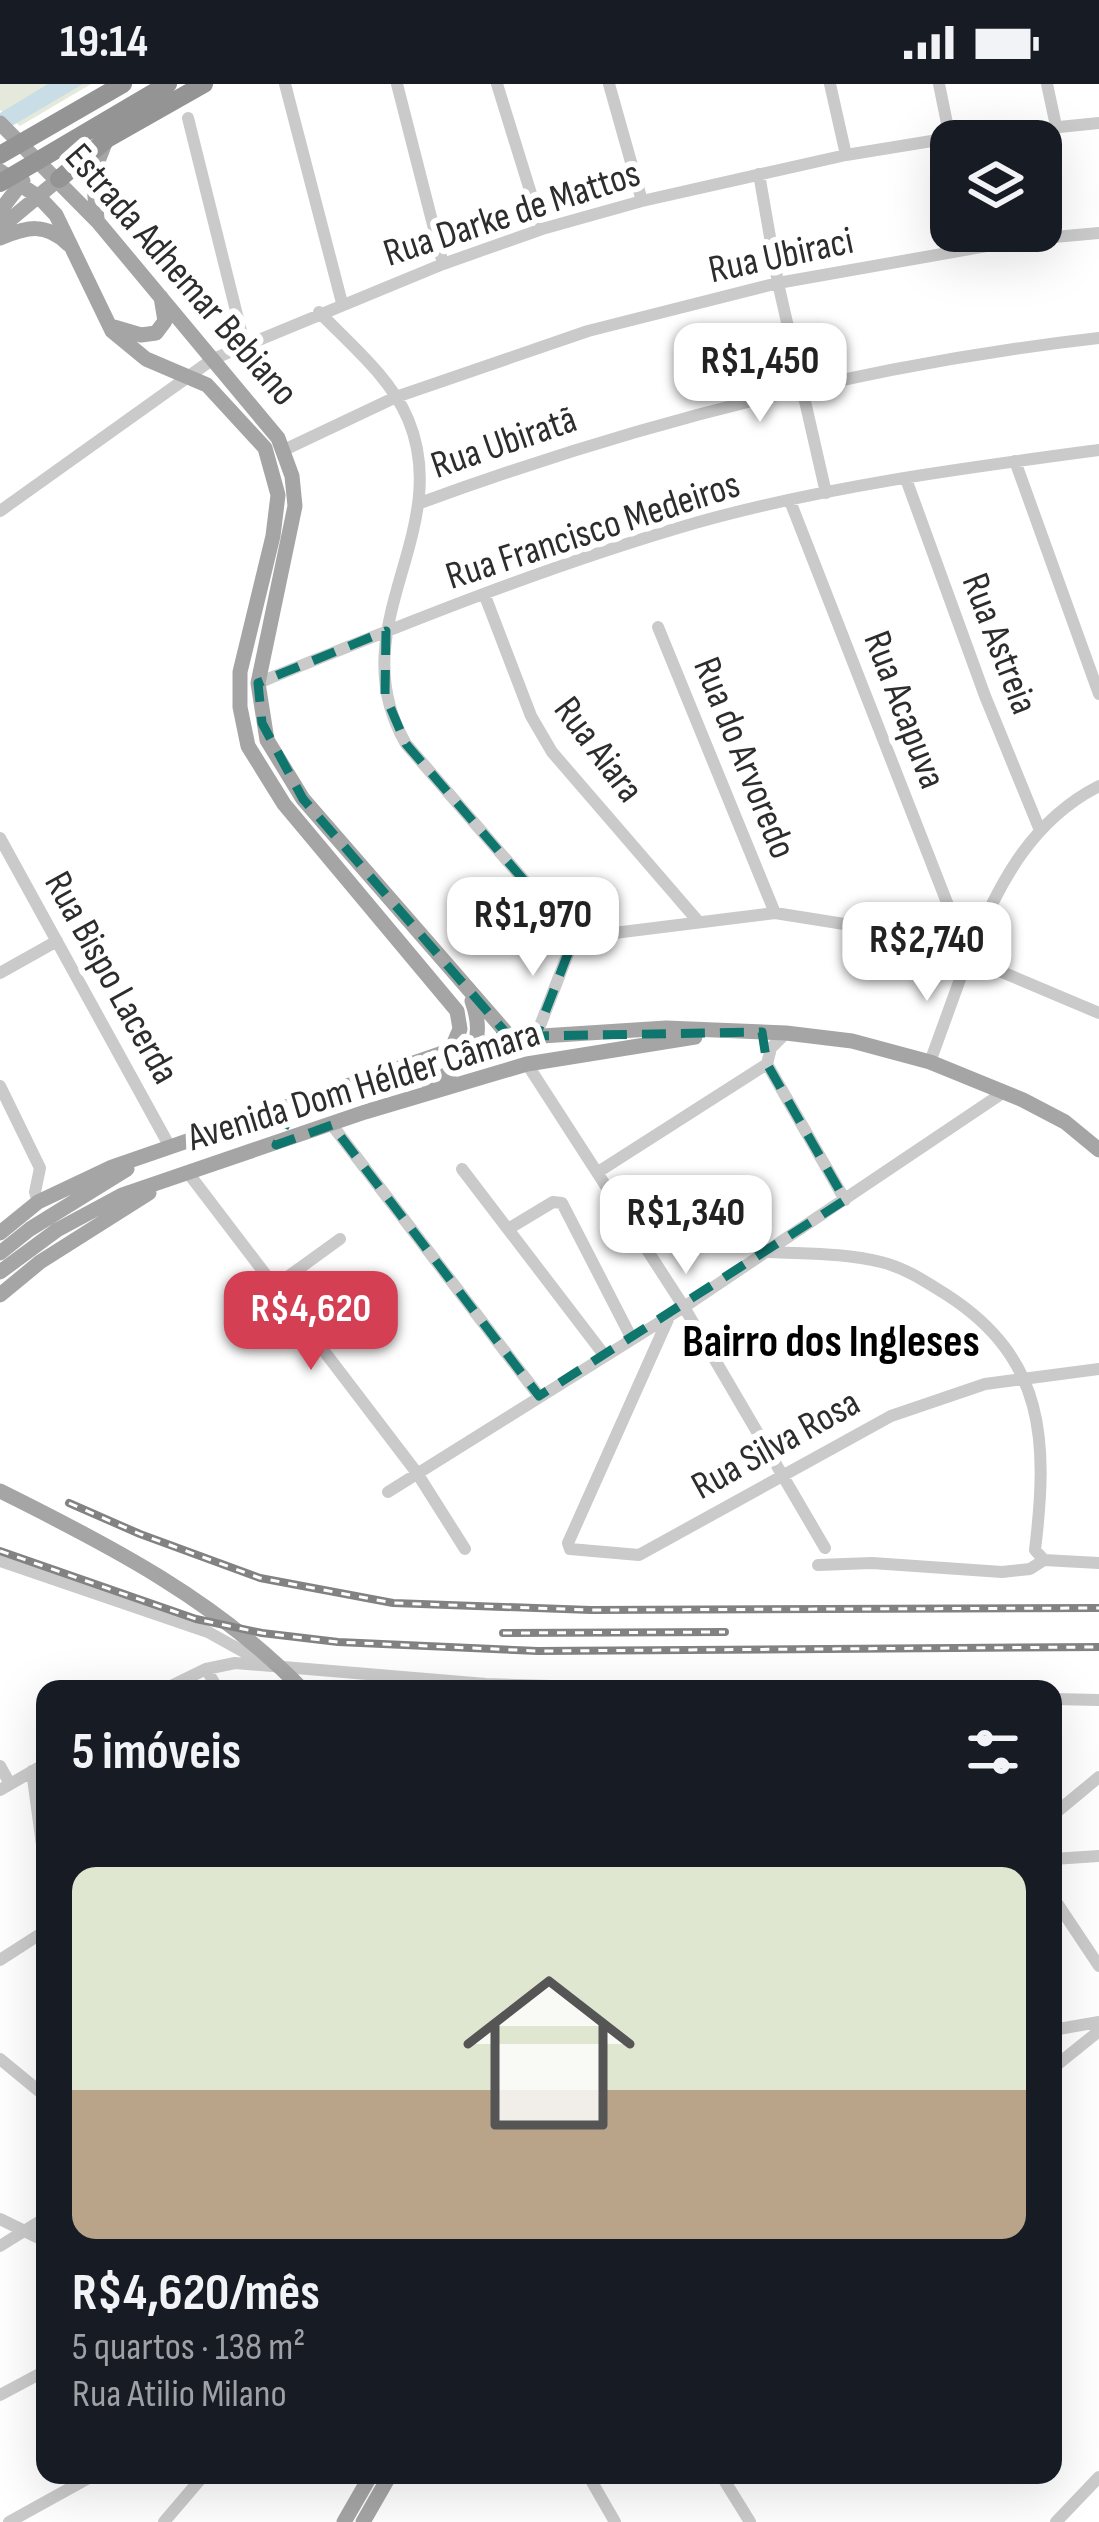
<!DOCTYPE html>
<html lang="pt">
<head>
<meta charset="utf-8">
<style>
	:root { --surface:#171b24; --page:#20242c; --text:#f1f3f6; --muted:#9ea1a6; --accent:#d43f53 }
	body { margin:0; font-family:"Sofia Sans Condensed",sans-serif; background:var(--page); color:var(--text); height:100vh; display:flex; flex-direction:column; font-size:45px; white-space:nowrap }
	* { box-sizing:border-box; margin:0 }
	p { font-size:39px; color:var(--muted) }
	.icon { flex:none; width:66px; height:66px; fill:none; stroke:currentColor; stroke-width:2; stroke-linecap:round; stroke-linejoin:round }
	.map { position:relative; flex:1; overflow:hidden }
	.details { position:absolute; left:36px; top:1596px; width:1026px; height:804px; display:flex; flex-direction:column; background:var(--surface); border-radius:24px; box-shadow:0 12px 48px #0002 }
	.details>* { flex:none }
	.buttons { position:absolute; left:930px; top:36px; display:grid; gap:24px }
	.buttons a { display:grid; place-items:center; width:132px; height:132px; border-radius:24px; background:var(--surface); box-shadow:0 12px 48px #0002; font-size:60px }
	.price { position:absolute; translate:-50% -102px; padding:0 27px; border-radius:24px; background:#fff; color:#222; font-size:39px; line-height:78px; filter:drop-shadow(0 3px 6px #0008) }
	.price::after { content:''; position:absolute; left:50%; top:72px; width:36px; height:27px; margin-left:-18px; background:inherit; clip-path:polygon(0 0,100% 0,50% 100%) }
	.price.on { background:var(--accent); color:#fff }
	ul { padding:0; list-style:none }
	li { display:grid; align-content:center; gap:24px; height:636px; padding:0 36px }
	li span { display:grid; place-items:center; height:372px; border-radius:24px; color:#555 }
	li>.icon { margin-inline-start:auto }
	span .icon { width:216px; height:216px; fill:#fffc; stroke-width:1 }
	li b { font-size:51px }
	h2 { display:flex; justify-content:space-between; align-items:center; height:144px; padding:0 36px; font-size:51px }
	.status { display:flex; justify-content:space-between; align-items:center; height:84px; padding:0 60px; background:var(--surface); direction:ltr }
	.status svg { height:33px; fill:currentColor }
	.map>svg:first-child { display:block }
	.green { fill:#e4e9dc }
	.water { fill:#c9dde7 }
	.lines { fill:none; stroke-linecap:round; stroke-linejoin:round }
	.minor { stroke:#cacaca; stroke-width:12 }
	.major { stroke:#a5a5a5; stroke-width:15 }
	.highway { stroke:#949494; stroke-width:18 }
	.rail-casing { stroke:#828282; stroke-width:8 }
	.rail { stroke:#fff; stroke-width:3; stroke-dasharray:9; stroke-linecap:butt }
	.marked { fill:none; stroke:#0f766e; stroke-width:9; stroke-dasharray:24 15; stroke-linejoin:round }
	.labels { text-anchor:middle; dominant-baseline:central; stroke-width:12; stroke-linejoin:round; paint-order:stroke }
	.street-label { font-size:39px; fill:#2d2d2d; stroke:#fff }
	.quarter-label { font-size:45px; font-weight:bold; fill:#000; stroke:#fff }
</style>
</head>
<body>
<div class="status"><b>19:14</b><svg viewBox="0 0 49 12"><path d="M0 12V9h3v3zM5 12V6h3v6zM10 12V3h3v9zM15 12V0h3v12zM26 1h20v11H26zM47 4h2v5h-2z"/></svg></div>
<div class="map">
<svg width="1099" height="2438" viewBox="0 0 1099 2438">
	<rect width="100%" height="100%" fill="#fff"/>
	<!-- green -->
	<path class="green" d="M0 0H91L20 42 0 26Z"/>
	<!-- water -->
	<path class="water" d="M48 0H83L0 49V29Z"/>
	<g class="lines">
		<!-- minor -->
		<path class="minor" d="M285 0 342 219
			M397 0 443 180
			M497 0 542 145
			M609 0 642 117
			M830 0 846 71
			M939 0 950 54
			M1047 0 1056 42
			M188 34 244 259
			M759 90 778 199 826 409
			M319 228C351 261 390 293 408 335 456 449 338 543 406 660L574 854
			M284 366 396 313 588 247 778 199 1021 156 1099 149
			M1015 377 1099 610
			M906 395 985 612 1039 744
			M790 417 962 857
			M420 419C638 339 868 280 1099 254
			M0 427 213 275 443 180 542 145 642 117 846 71 950 54 1099 39
			M485 512 531 632 552 668 697 836
			M658 543 775 829
			M258 599C401 541 546 482 695 439 826 402 964 384 1099 366
			M0 754 170 1063
			M574 854 775 829 863 843 960 874
			M974 860C1001 795 1034 735 1099 702
			M971 875 1099 929
			M0 889 57 857
			M786 949 771 964 767 980 845 1116
			M536 952 574 854
			M930 978 967 876
			M527 980 684 1223 825 1464
			M0 1002 40 1084 35 1108 38 1118
			M332 1041 539 1312
			M462 1085 605 1272
			M598 1088 767 980
			M189 1090 417 1389 465 1465
			M508 1145 553 1118 562 1119 632 1255
			M769 1168C806 1170 845 1169 881 1178 906 1184 926 1198 947 1211 1046 1275 1048 1358 1035 1466L1044 1476
			M275 1202 340 1155
			M669 1233 568 1459 570 1465 639 1471 891 1332 985 1300 1099 1285
			M388 1408 684 1223 1004 1008
			M0 1477 208 1548 264 1579
			M818 1481 872 1479 1002 1488 1030 1485 1044 1476 1099 1479
			M206 1585 218 1605
			M165 1605 206 1585 235 1579 486 1600 655 1605
			M1053 1615 1099 1616
			M0 1682 10 1700
			M32 1687 45 1783
			M0 1706 45 1680
			M1053 1731 1099 1693
			M1053 1775 1099 1772
			M1053 1813 1099 1882
			M0 1876 45 1847
			M1053 1946 1099 1938
			M0 1975 45 2012
			M1053 1984 1099 1947
			M0 2135 45 2157
			M0 2162 45 2134
			M0 2311 45 2287
			M588 2391 615 2438
			M721 2391 750 2438
			M9 2438 94 2391
			M164 2438 204 2391
			M1056 2438 1099 2393"/>
		<!-- major -->
		<path class="major" d="M0 39 98 138 278 354 292 392 295 422 258 599 267 656 303 715 511 954
			M0 87 40 114 56 131 112 247 146 275 207 301 265 364 278 411 273 452 240 588V623L248 662 284 720 457 927 460 945 451 966
			M0 127 23 97
			M97 135 93 90 105 59
			M0 144 59 95
			M0 154C27 143 45 138 68 160
			M114 243 141 251 156 249 165 237 161 213
			M429 1000C468 981 488 961 472 917
			M0 1149 38 1118 112 1083 451 966 511 954 666 944 786 949 852 957 930 978 1023 1016 1065 1038 1099 1066
			M0 1169 30 1145 127 1085
			M0 1188 57 1146 122 1111 365 1028 527 980 695 953
			M0 1211 40 1178 149 1109
			M0 1407C109 1461 217 1517 302 1605
			M344 2438 371 2391
			M363 2438 390 2391"/>
		<!-- highway -->
		<path class="highway" d="M0 71 123 0
			M59 95 107 55 204 0
			M0 99 168 0"/>
		<!-- rail casing -->
		<g class="rail-casing">
			<path id="rail" d="M69 1419 140 1450 260 1494 393 1519 591 1526 1099 1524
				M0 1467 196 1535 262 1549 338 1558 538 1567 1099 1563
				M503 1549 725 1548"/>
		</g>
		<!-- rail -->
		<use href="#rail" class="rail"/>
	</g>
	<!-- marked area -->
	<path class="marked" d="M386 547 385 611 406 660 574 854 536 952 762 948 767 980 845 1116 539 1312 332 1041 276 1061 287 1038 266 1029 507 950 303 715 262 639 258 599Z"/>
	<g class="labels">
		<!-- street labels -->
		<g class="street-label">
			<text transform="translate(512 130) rotate(-18)">Rua Darke de Mattos</text>
			<text transform="translate(781 172) rotate(-12)">Rua Ubiraci</text>
			<text transform="translate(181 191) rotate(49)">Estrada Adhemar Bebiano</text>
			<text transform="translate(504 359) rotate(-19)">Rua Ubiratã</text>
			<text transform="translate(593 447) rotate(-18)">Rua Francisco Medeiros</text>
			<text transform="translate(999 560) rotate(69)">Rua Astreia</text>
			<text transform="translate(904 626) rotate(69)">Rua Acapuva</text>
			<text transform="translate(598 666) rotate(53)">Rua Aiara</text>
			<text transform="translate(744 674) rotate(68)">Rua do Arvoredo</text>
			<text transform="translate(111 894) rotate(61)">Rua Bispo Lacerda</text>
			<text transform="translate(364 1002) rotate(-17)">Avenida Dom Hélder Câmara</text>
			<text transform="translate(776 1361) rotate(-29)">Rua Silva Rosa</text>
		</g>
		<!-- quarter labels -->
		<g class="quarter-label">
			<text x="831" y="1258">Bairro dos Ingleses</text>
		</g>
	</g>
</svg>
<div class="buttons">
<a><svg class="icon" aria-label="layers" viewBox="0 0 24 24"><path d="M12 4l9 5-9 5-9-5zM3 14l9 5 9-5"/></svg></a>
</div>
<b class="price" style="left:760px;top:341px">R$1,450</b>
<b class="price" style="left:533px;top:895px">R$1,970</b>
<b class="price" style="left:927px;top:920px">R$2,740</b>
<b class="price" style="left:686px;top:1193px">R$1,340</b>
<b class="price on" style="left:311px;top:1289px">R$4,620</b>
<section class="details">
<h2>5 imóveis<svg class="icon" aria-label="filters" viewBox="0 0 24 24"><path d="M4 7h16M4 17h16"/><circle cx="9" cy="7" r="2"/><circle cx="15" cy="17" r="2"/></svg></h2>
<ul>
<li><span style="background:linear-gradient(#dfe7d0 60%,#b9a48a 0)"><svg class="icon" aria-label="home" viewBox="0 0 24 24"><path d="M3 11l9-7 9 7M6 9v11h12V9"/></svg></span><div><b>R$4,620/mês</b><p>5 quartos · 138 m²</p><p>Rua Atilio Milano</p></div></li>
</ul>
</section>
</div>
</body>
</html>
